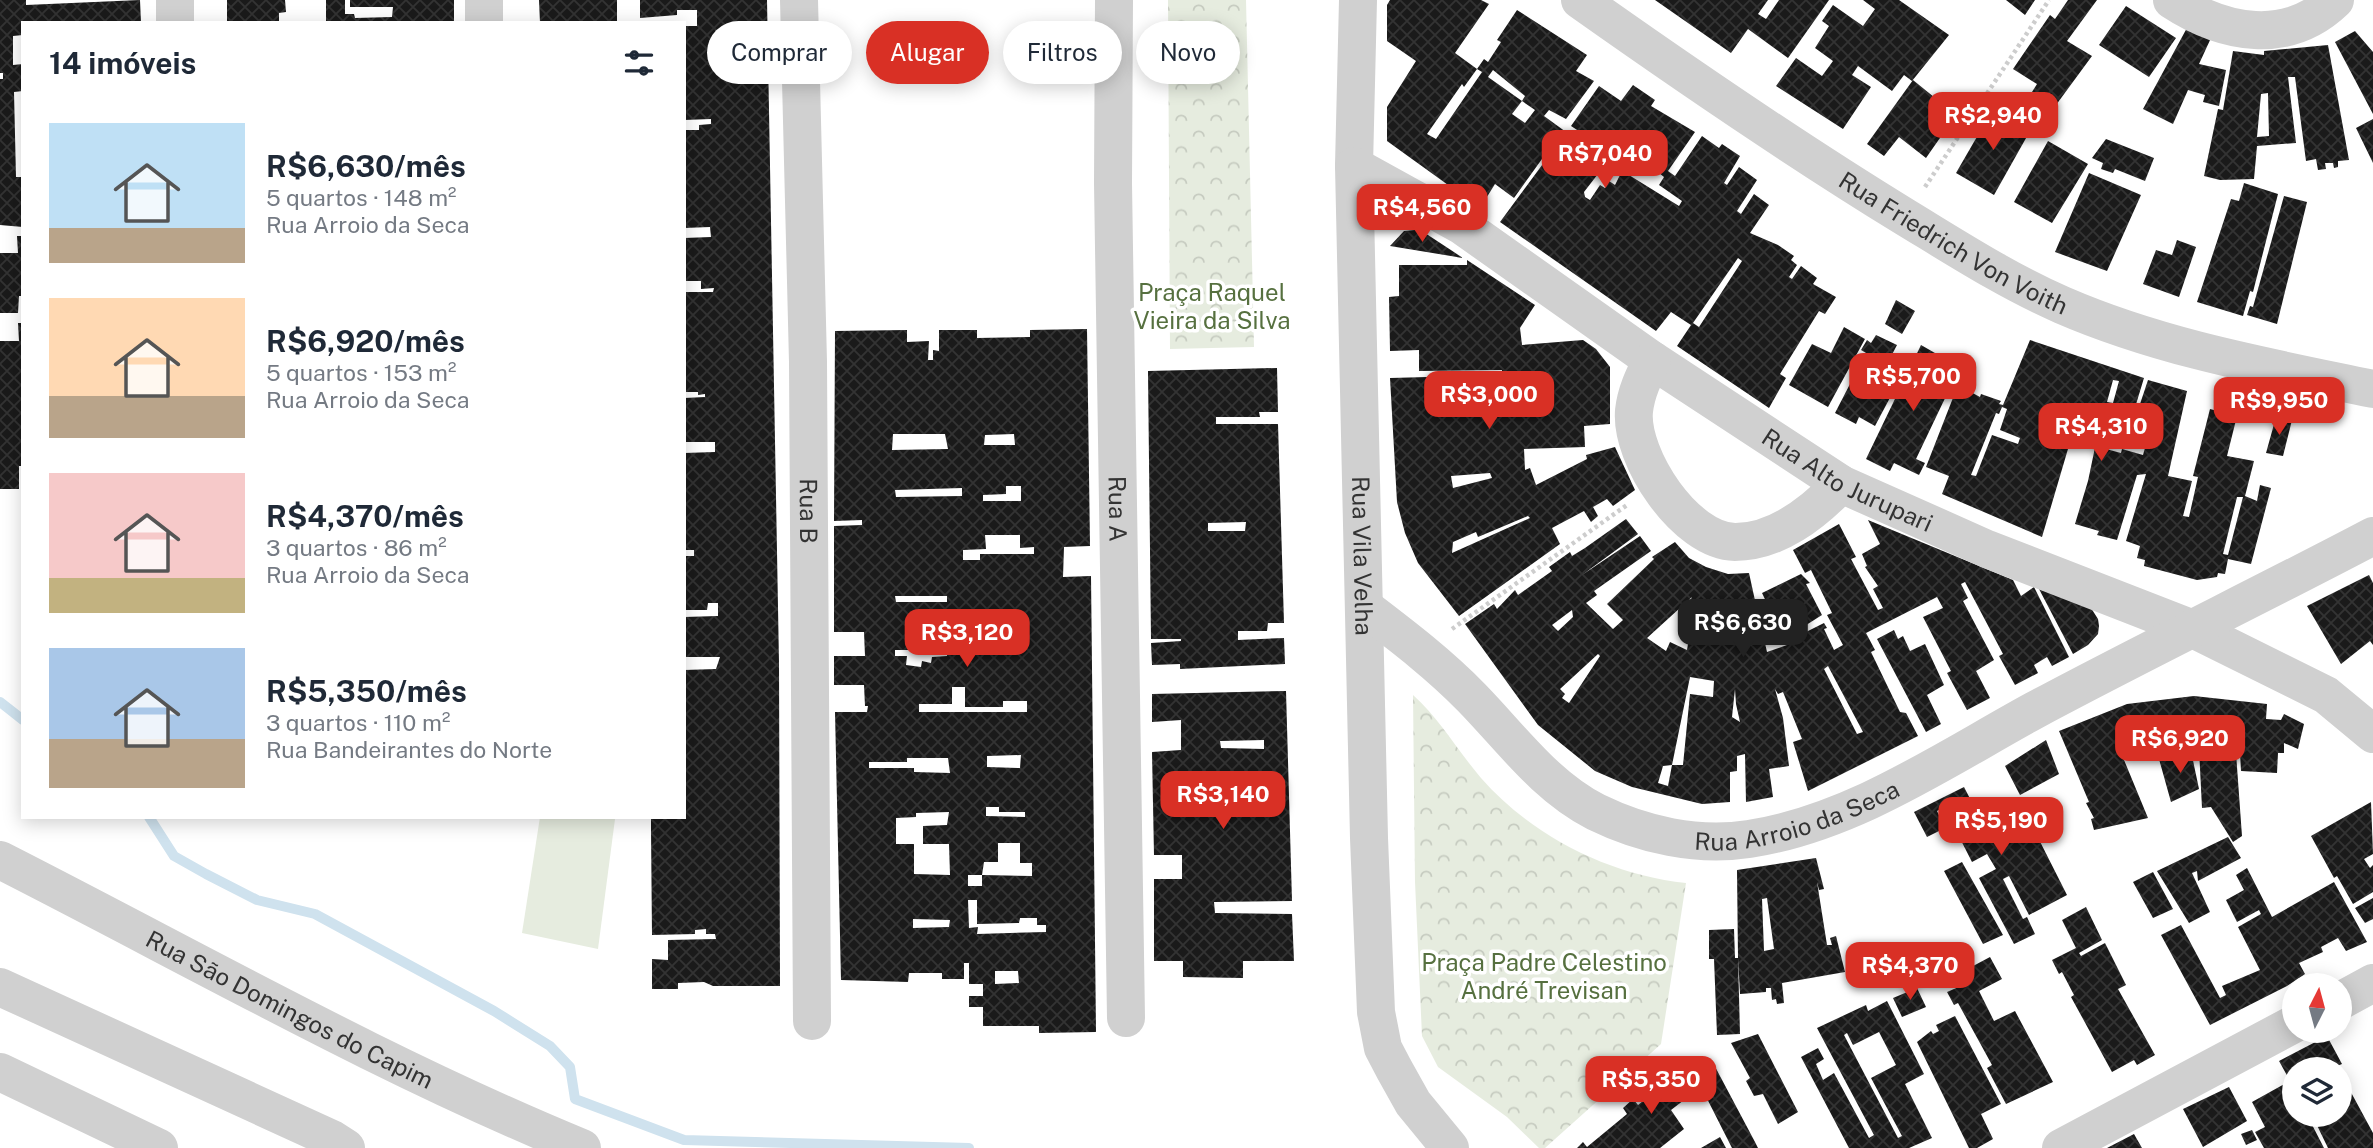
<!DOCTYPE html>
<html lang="pt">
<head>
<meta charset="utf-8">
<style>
	:root { --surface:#fff; --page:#f2f2f3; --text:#1f2937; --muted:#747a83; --accent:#d93025 }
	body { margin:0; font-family:"Public Sans",sans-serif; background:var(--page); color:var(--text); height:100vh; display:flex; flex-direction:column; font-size:26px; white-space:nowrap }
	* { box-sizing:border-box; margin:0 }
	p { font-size:23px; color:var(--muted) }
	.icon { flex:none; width:38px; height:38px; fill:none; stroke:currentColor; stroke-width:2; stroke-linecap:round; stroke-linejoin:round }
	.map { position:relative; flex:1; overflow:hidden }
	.sheet { position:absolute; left:21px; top:21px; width:665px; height:798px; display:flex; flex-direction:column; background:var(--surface); border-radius:0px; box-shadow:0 4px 18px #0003 }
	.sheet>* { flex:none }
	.top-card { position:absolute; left:707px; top:21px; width:665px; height:63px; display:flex; gap:14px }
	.needle { width:46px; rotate:6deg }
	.tools { position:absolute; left:2282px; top:973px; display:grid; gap:14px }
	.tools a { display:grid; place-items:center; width:70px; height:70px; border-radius:50%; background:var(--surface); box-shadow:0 4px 18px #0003; font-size:35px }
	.price { position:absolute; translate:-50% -60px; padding:0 16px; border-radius:14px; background:var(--accent); color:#fff; font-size:23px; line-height:46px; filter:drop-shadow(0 2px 4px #0008) }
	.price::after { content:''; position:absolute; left:50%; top:42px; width:21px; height:16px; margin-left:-10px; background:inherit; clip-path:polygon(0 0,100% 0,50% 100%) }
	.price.current { background:#222; color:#fff }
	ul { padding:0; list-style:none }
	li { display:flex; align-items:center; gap:21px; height:175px; padding:0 28px }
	li span { display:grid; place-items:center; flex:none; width:196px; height:140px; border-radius:0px; color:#555 }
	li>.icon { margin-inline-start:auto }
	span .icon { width:84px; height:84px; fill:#fffc; stroke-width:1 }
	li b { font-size:30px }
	h2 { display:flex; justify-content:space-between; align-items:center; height:84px; padding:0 28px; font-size:30px }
	.chip { padding:0 24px; border-radius:32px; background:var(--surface); box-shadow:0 4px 18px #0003; font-size:24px; line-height:63px }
	.chip.current { background:var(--accent); color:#fff }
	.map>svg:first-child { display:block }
	.park { fill:url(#park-crowns) }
	.garden { fill:#e6ecdf }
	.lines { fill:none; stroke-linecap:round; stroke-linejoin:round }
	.stream { stroke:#cfe2ee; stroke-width:10 }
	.building { fill:url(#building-cross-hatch); fill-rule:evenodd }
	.path { stroke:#cdcdcd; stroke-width:4.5; stroke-dasharray:3.5 3.5; stroke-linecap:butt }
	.street { stroke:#d0d0d0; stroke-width:38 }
	.labels { text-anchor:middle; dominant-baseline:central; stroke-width:7; stroke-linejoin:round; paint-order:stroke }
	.street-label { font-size:24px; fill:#333; stroke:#fff }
	.park-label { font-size:24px; fill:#56703f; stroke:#fff }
</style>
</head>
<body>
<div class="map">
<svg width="2373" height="1148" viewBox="0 0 2373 1148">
	<defs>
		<pattern id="park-crowns" width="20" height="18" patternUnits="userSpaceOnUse" patternTransform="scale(1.75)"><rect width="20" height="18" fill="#e6ecdf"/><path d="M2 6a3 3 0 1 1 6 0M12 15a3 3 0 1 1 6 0" fill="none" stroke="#c6cbc0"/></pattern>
		<pattern id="building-cross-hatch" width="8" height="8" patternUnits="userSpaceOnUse" patternTransform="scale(1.75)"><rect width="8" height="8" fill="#1a1a1a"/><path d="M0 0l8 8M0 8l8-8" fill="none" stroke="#333"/></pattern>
	</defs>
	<rect width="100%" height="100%" fill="#fff"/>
	<!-- park -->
	<path class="park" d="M1168 0H1246L1254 347 1170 349Z
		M1413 695C1439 718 1458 751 1481 778 1532 836 1609 875 1686 883L1661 1044 1545 1148H1539L1507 1117 1438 1067 1422 1036 1415 882Z"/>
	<!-- garden -->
	<path class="garden" d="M540 817 615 819 598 949 522 933Z"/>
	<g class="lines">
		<!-- stream -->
		<path class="stream" d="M0 702 23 720
			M149 817 174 856 206 874 257 900 315 914 494 1011 550 1046 570 1067 575 1099 684 1140 969 1148"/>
	</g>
	<!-- building -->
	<path class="building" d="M0 0H26V5L140 0 141 23H23V35L13 36V65L23 64V91L14 92 16 177H23V227L0 225V79H3V73H0Z
		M227 0H285L286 12 279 13V23H227Z
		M326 0H345V14H354L355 18 392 17 393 7H350V0H454V23H326Z
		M539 0H617V23H540Z
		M640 0H767L779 662 780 986H713L704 982 678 983V989H652V959L668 960V940L716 939 715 934H706V929L695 930V934L652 935 651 829V817H684V670L716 669 720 657H684V617L718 616V603H708L707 610H684V556H694V550H684V453L715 452V442H684V398L705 397V394L698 395V392H684V292H713L714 288 701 289V281H684V238L711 237 710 227 684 228V130H699V125L711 124V119L684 120V26H697V10H677V15L640 18Z
		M1390 0H1481L1489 4 1455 53 1477 69 1464 87 1462 84 1427 134 1436 139 1482 72 1477 69 1484 59 1488 62 1501 42 1497 40 1517 10 1587 55 1576 71 1594 81 1566 119 1549 110 1544 116 1566 132 1553 150 1576 166 1594 141 1571 126 1599 86 1621 101 1633 85 1655 100 1651 106 1695 132 1668 171 1675 176 1702 136 1719 148 1722 144 1740 156 1724 183 1727 185 1739 167 1757 180 1737 211 1741 214 1754 194 1769 205 1750 233 1778 245 1794 256 1791 260 1797 265 1789 277 1792 279 1801 266 1817 278 1813 284 1836 297 1825 314 1819 311 1780 374 1786 378 1769 408 1677 346 1691 325 1671 312 1656 331 1500 222 1545 161 1542 159 1514 198 1495 184 1480 208 1387 141V107L1416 61 1387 41V5ZM1493 70 1525 96 1522 101 1488 77ZM1522 101 1535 110 1525 123 1512 114ZM1624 145 1664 177 1659 185 1682 201 1679 206 1616 167 1614 170 1620 175 1615 185 1609 181 1605 188 1600 185 1590 200 1585 197 1584 192 1601 170 1604 172 1612 164ZM1738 258 1742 261 1699 327 1693 323Z
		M1655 0H1768L1758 14 1766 19 1779 0H1829L1788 58 1748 29 1731 53Z
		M1863 0H1899L1949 35 1912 81 1904 75 1892 91 1858 66 1852 75 1871 87 1843 129 1776 86 1796 58 1822 76 1833 61 1815 48 1829 26 1822 21 1833 5 1863 26 1875 9Z
		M2006 0H2035L2025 15Z
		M2068 0H2097L2067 41 2092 56 2056 105 2032 92 2037 84 2013 69 2050 15 2055 19Z
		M2126 6 2176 38 2149 77 2099 45Z
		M2188 26 2211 38 2199 64 2226 70 2219 106 2203 102 2205 95 2188 90 2173 124 2143 109Z
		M2355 31 2373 52V114L2335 42Z
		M2328 45 2349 160 2338 161V167L2334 168 2333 163H2325L2326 169 2318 170 2316 159 2306 161 2295 77H2288L2296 143 2257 146 2254 179 2220 180 2204 176 2218 109 2223 110 2233 51 2264 55V51ZM2268 93 2269 136 2257 137 2261 94Z
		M1913 80 1956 115 1926 158 1899 137 1884 156 1867 144Z
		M1993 109 2030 131 1994 195 1956 173Z
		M2373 119V163L2356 128Z
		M2106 139 2154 158 2145 181 2115 169 2113 173 2101 169 2103 163 2092 158Z
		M2048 141 2088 164 2052 223 2014 202Z
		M2089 173 2141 195 2107 271 2055 252Z
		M2244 183 2278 194 2253 292 2250 291 2243 316 2197 302 2231 199 2239 201Z
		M2284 196 2307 202 2277 324 2247 315 2250 306 2253 307Z
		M1415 230 1428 235 1463 258 1390 246 1404 231Z
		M17 236H23V296H19L18 313H0V253H18Z
		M2177 240 2196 247 2179 297 2143 284 2156 250 2172 255Z
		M1467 260 1535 305 1520 328 1522 345 1583 340 1596 349 1610 367V424L1584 426 1585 447 1524 449 1525 470 1530 468 1536 485 1587 459 1586 455 1615 447 1635 490 1613 506 1607 499 1593 507 1598 516 1591 522 1584 511 1552 528 1560 544 1459 616 1418 563 1405 533 1397 502 1390 378 1502 375V370L1419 371V350L1390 351 1389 297 1399 296V265H1467ZM1490 473 1492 478 1453 488 1451 476ZM1528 516 1530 518 1452 553 1453 542 1476 532 1478 537Z
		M1896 300 1915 311 1902 334 1885 324Z
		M18 323H23V466H19V489H0V341H19Z
		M1844 327 1865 339 1828 407 1789 385 1812 344 1831 353Z
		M1087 329 1090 546 1064 547 1063 577 1091 576 1096 1032 1039 1033V1026H983V1007H969V996H983V984H969V963H964V979H942V973H909L908 982 841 980 835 712H867L868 706H865L864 685H834V656H865L864 632H834V526L862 525V520L834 521 835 331 907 330V342L929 341 928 360H933V350L939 351V330H977V338L1030 337V330ZM893 434H945L948 449 892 450ZM1014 434 1015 445H984L985 435ZM1006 486H1021V501H983V495L1006 494ZM962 488V496L896 497 895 490ZM985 535H1020V548L1034 547V554H980V560H963V550L986 549ZM895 596H947V602H896ZM895 650H948L947 656 932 657 931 663 922 661 921 667 906 665 907 656H895ZM952 687H965V707H1003V701H1027V712H919V704H952ZM1021 755 1020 768 987 767V756ZM907 758H948L950 773 914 772V768H869V762H907ZM986 807H999V812H1025V817L986 816ZM949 812 947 825 923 826V844H949L950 875 914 874V844H896V818L916 817V813ZM998 843H1020V863H1032V876L982 875V886H968V875H982L984 862H998ZM968 900H977V924L1019 923 1020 918H1037V925H1046V932L977 934 978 927 969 928ZM913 919 950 920 949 927 913 928ZM995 971H1018L1019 983 995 984Z
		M1876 335 1897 345 1886 366 1902 375 1875 426 1859 417 1856 424 1835 413 1866 353 1861 350 1867 340 1871 343Z
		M2030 340 2144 378 2124 444 2105 438 2106 449 2121 453 2122 449 2143 455 2155 412 2139 407 2148 380 2187 391 2168 476 2192 481 2183 516 2189 517 2198 477 2193 476 2210 409 2237 416 2227 456 2254 461 2245 496 2257 501 2260 485 2271 488 2251 564 2228 559 2225 574 2218 573 2217 577 2197 580 2144 566 2145 560 2137 558 2140 546 2126 541 2146 474 2137 475 2117 540 2097 535 2099 531 2075 524 2088 481 2097 438 2073 432 2042 537 1942 494 1949 476 1926 467 1958 385 1980 397 1981 394 2001 401 1999 404 2003 405ZM2113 380 2119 381 2113 403 2107 402ZM2002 407 2007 409 2000 430 2020 438 2018 444 1992 435 1976 476 1971 475 1996 413 1999 414ZM2237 497H2243L2228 555 2223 554Z
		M1921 345 1942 357 1940 362 1958 371 1916 459 1925 463 1919 475 1894 463 1890 471 1866 459Z
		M1277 368 1278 412H1259L1260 417H1216V424H1278L1284 623H1268L1267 631H1238V640L1284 638 1285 664 1180 669V664L1152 665 1151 643 1181 641V639H1151L1148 371ZM1246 522 1245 531H1208V523Z
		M2276 417 2292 420 2283 456 2266 453Z
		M1626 519 1638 534 1582 575 1640 536 1651 551 1594 591 1597 595 1586 603 1613 629 1623 620 1607 604 1654 559 1652 557 1675 542 1689 558 1706 567 1728 574 1749 573 1756 605 1746 604 1739 647 1765 643 1767 652 1787 645 1762 593 1801 574 1810 583 1806 584 1822 615 1803 627 1806 632 1824 623 1827 628 1824 629 1834 650 1843 645 1827 615 1832 613 1811 570 1805 573 1793 550 1839 524 1856 557 1851 559 1878 610 1883 608 1873 589 1878 586 1865 567 1867 566 1862 554 1880 544 1868 520 2013 580 2021 596 2034 587 2069 657 2052 666 2047 657 2034 665 2038 673 2015 685 1999 656 2003 654 1965 582 1961 584 1968 598 1963 601 1994 660 1976 671 1990 698 1967 710 1947 673 1951 671 1923 617 1943 608 1937 597 1866 633 1875 650 1871 652 1900 712 1906 713 1918 736 1808 791 1793 742 1802 739 1783 692 1778 694 1775 689 1783 718 1789 766 1769 769 1773 797 1746 802 1745 754 1737 756V771L1730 772V802L1702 804 1632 787 1595 771 1538 725 1465 624 1494 604 1497 609 1515 590 1518 595 1552 571 1549 567 1570 552 1572 556 1585 548ZM1692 597 1684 613 1693 614 1687 650 1670 642 1666 651 1647 638ZM1572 610 1573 617 1558 631 1552 625ZM1598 654 1600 656 1569 703 1562 698 1565 694 1560 689ZM1828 666 1863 732 1857 734 1824 669ZM1690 677 1714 681 1713 697 1690 694 1683 765H1672ZM1735 689 1736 704 1740 722 1732 717ZM1672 765 1668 786 1658 783 1663 766Z
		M2369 575 2373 583V645L2370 641 2341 664 2307 606Z
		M2039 589 2091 608 2098 619 2099 626 2098 634 2088 645 2073 654Z
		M1894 630 1898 639 1903 636 1910 651 1925 644 1944 685 1927 695 1941 724 1926 732 1877 639Z
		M1286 691 1292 901 1214 902 1215 913 1292 914 1294 961H1243V978L1183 977V961H1154V879H1182V855H1154L1152 752 1181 750V720L1152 722V694ZM1264 740V749L1221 748 1220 741ZM1266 797 1267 804 1212 807 1213 799Z
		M2194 696 2267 704 2266 719 2281 720 2284 714 2304 724 2298 749 2284 743V753H2278L2277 773 2241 771 2240 753H2236L2242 836 2233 842 2211 807 2202 808 2198 729 2190 727 2129 736V739L2117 743 2148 818 2094 830 2091 819 2094 818 2086 803 2089 802 2059 731 2127 704Z
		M2046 740 2059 774 2020 795 2005 766Z
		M2191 751 2199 789 2171 802 2159 759Z
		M1964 787 1981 820 2019 800 2067 895 2029 915 2009 876 2003 879 2023 919 2027 917 2035 934 2014 944 1979 878 1996 869 1987 854 1972 862 1944 807 1937 811 1945 828 1927 837 1914 812Z
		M2371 802 2373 854 2364 859 2370 868 2373 865V892L2353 904 2337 876 2334 878 2311 836Z
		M2228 837 2241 858 2198 881 2197 871 2192 873 2210 912 2189 923 2157 871Z
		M1816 858 1824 889 1819 890 1817 882 1827 945H1832L1830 938 1836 936 1845 972 1782 983 1784 1003 1777 1004 1776 999 1772 1000 1771 988H1766V992L1740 994 1738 958 1740 1034 1717 1035 1714 959H1709V930L1734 929 1735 958H1738L1737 870ZM1767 898 1774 949 1764 951 1762 899Z
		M1962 862 2003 935 1983 944 1944 871Z
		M2247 868 2272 917 2334 882 2367 942 2346 951 2338 938 2321 947 2323 952 2299 963 2305 974 2287 986 2210 1025 2161 935 2181 925 2220 998 2226 995 2222 986 2260 970 2238 927 2261 914 2259 910 2237 922 2226 900 2244 890 2236 875Z
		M2153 872 2173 909 2153 918 2133 882Z
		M2373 898V919L2365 923 2355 908Z
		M2086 907 2102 940 2079 953 2081 956 2105 943 2126 985 2118 989 2155 1055 2137 1065 2134 1060 2112 1072 2071 997 2074 995 2062 972 2059 974 2052 960 2076 948 2062 920Z
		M1990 957 2002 979 1979 991 1994 1021 2015 1011 2053 1082 2006 1104 1987 1068 1992 1065 1958 1003 1954 1005 1947 992 1961 986 1958 974Z
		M1917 988 1926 1007 1902 1017 1893 998Z
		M1887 1001 1924 1074 1905 1084 1932 1138 1909 1148H1849L1801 1057 1818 1048 1824 1059 1816 1064 1823 1080 1834 1073 1869 1138 1874 1135 1817 1028 1866 1005 1868 1011ZM1879 1032 1896 1065 1871 1078 1902 1136 1898 1138 1844 1035 1847 1033 1853 1045Z
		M1955 1016 2001 1104 1981 1114 1993 1139 1977 1148H1969L1917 1042 1931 1031 1933 1034 1939 1031 1936 1025Z
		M1758 1034 1798 1112 1778 1124 1763 1094 1754 1096 1746 1081 1750 1078 1731 1043Z
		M2327 1036 2342 1064 2337 1066 2338 1069H2294V1115H2307L2324 1148H2264L2255 1132 2265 1127 2252 1102 2290 1081 2279 1061Z
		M1680 1056 1697 1090 1671 1110 1684 1129 1660 1148H1577L1583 1142 1587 1147 1627 1114 1623 1108 1633 1099 1638 1105 1671 1079 1666 1069Z
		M1712 1061 1755 1142 1758 1148H1732L1693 1071Z
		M2340 1072 2373 1133V1148H2328L2312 1115H2340Z
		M2229 1087 2247 1121 2203 1147 2183 1109Z
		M2252 1130 2257 1140 2246 1145 2241 1134Z
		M2134 1134 2142 1148H2107Z
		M1720 1137 1726 1148H1701Z"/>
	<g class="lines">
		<!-- path -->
		<path class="path" d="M1925 187 2049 0
			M1452 629 1627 505"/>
		<!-- street -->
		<g class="street">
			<path d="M175 0V23"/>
			<path d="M484 0V23"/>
			<path id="s1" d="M799 0 808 362 812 1021"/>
			<path id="s2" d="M1114 0 1113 183 1126 1018"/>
			<path id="s3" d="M1358 0 1354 166 1369 838 1376 1012 1383 1048 1394 1069 1413 1103 1450 1148"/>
			<path id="s4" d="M1580 0C1686 75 1794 149 1905 217 1956 248 2007 281 2062 305 2161 348 2268 367 2373 389"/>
			<path d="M2172 0C2224 34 2287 46 2335 0"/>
			<path id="s5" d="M1354 166 1461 225 1652 360 1841 484 1987 549 2193 629 2326 695 2373 734"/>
			<path d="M1652 360C1644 376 1636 392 1634 411 1630 457 1685 541 1735 542 1777 542 1813 513 1841 484"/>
			<path id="s6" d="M1364 607C1402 636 1439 664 1472 698 1511 738 1545 786 1596 812 1643 835 1697 847 1749 839 1853 823 1945 759 2035 710 2147 650 2261 595 2373 536"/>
			<path id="s7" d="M0 860C193 958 382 1066 582 1148"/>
			<path d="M0 987 332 1139 346 1148"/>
			<path d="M2340 1001 2373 983"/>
			<path d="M0 1072 159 1148"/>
			<path d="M2061 1148 2294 1024"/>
		</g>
	</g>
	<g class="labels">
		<!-- street labels -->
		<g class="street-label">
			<text stroke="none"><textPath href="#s4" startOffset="446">Rua Friedrich Von Voith</textPath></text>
			<text stroke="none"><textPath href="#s5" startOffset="586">Rua Alto Jurupari</textPath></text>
			<text stroke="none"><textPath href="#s2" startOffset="509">Rua A</textPath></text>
			<text stroke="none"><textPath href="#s1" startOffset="511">Rua B</textPath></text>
			<text stroke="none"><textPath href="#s3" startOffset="556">Rua Vila Velha</textPath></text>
			<text stroke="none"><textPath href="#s6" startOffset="520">Rua Arroio da Seca</textPath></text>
			<text stroke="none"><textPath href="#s7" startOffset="326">Rua São Domingos do Capim</textPath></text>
		</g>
		<!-- park labels -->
		<g class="park-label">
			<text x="1212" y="292">Praça Raquel<tspan x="1212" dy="28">Vieira da Silva</tspan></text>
			<text x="1544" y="962">Praça Padre Celestino<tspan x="1544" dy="28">André Trevisan</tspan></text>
		</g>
	</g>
</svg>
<div class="tools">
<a><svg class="needle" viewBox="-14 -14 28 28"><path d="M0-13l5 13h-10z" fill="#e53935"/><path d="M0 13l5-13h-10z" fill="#747a83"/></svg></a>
<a><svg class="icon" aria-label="layers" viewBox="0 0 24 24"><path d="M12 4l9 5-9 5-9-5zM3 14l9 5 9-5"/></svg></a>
</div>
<b class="price" style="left:1993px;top:152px">R$2,940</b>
<b class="price" style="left:1605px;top:190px">R$7,040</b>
<b class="price" style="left:1422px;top:244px">R$4,560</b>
<b class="price" style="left:1913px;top:413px">R$5,700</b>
<b class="price" style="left:1489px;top:431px">R$3,000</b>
<b class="price" style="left:2279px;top:437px">R$9,950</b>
<b class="price" style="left:2101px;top:463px">R$4,310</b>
<b class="price current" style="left:1743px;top:659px">R$6,630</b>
<b class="price" style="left:967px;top:669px">R$3,120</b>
<b class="price" style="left:2180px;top:775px">R$6,920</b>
<b class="price" style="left:1223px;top:831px">R$3,140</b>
<b class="price" style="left:2001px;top:857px">R$5,190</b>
<b class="price" style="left:1910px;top:1002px">R$4,370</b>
<b class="price" style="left:1651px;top:1116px">R$5,350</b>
<div class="top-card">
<a class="chip">Comprar</a>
<a class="chip current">Alugar</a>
<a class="chip">Filtros</a>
<a class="chip">Novo</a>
</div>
<section class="sheet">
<h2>14 imóveis<svg class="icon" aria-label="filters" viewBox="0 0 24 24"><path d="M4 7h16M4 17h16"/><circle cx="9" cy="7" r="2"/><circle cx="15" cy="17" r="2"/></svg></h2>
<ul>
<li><span style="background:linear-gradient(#bfe0f5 75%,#b9a48a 0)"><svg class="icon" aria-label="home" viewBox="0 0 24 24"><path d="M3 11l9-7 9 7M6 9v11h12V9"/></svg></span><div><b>R$6,630/mês</b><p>5 quartos · 148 m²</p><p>Rua Arroio da Seca</p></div></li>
<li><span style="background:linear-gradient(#ffd9b3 70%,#b9a48a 0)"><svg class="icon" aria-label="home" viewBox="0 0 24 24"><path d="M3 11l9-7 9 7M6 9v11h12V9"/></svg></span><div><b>R$6,920/mês</b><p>5 quartos · 153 m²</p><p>Rua Arroio da Seca</p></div></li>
<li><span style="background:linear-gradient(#f6c9c9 75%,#c2b280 0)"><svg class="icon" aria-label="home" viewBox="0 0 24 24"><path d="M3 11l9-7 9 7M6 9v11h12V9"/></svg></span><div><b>R$4,370/mês</b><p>3 quartos · 86 m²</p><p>Rua Arroio da Seca</p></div></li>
<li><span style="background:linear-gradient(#a9c7e8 65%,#b9a48a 0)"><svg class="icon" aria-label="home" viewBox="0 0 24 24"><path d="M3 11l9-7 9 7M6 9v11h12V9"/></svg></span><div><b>R$5,350/mês</b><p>3 quartos · 110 m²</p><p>Rua Bandeirantes do Norte</p></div></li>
</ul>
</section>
</div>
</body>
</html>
